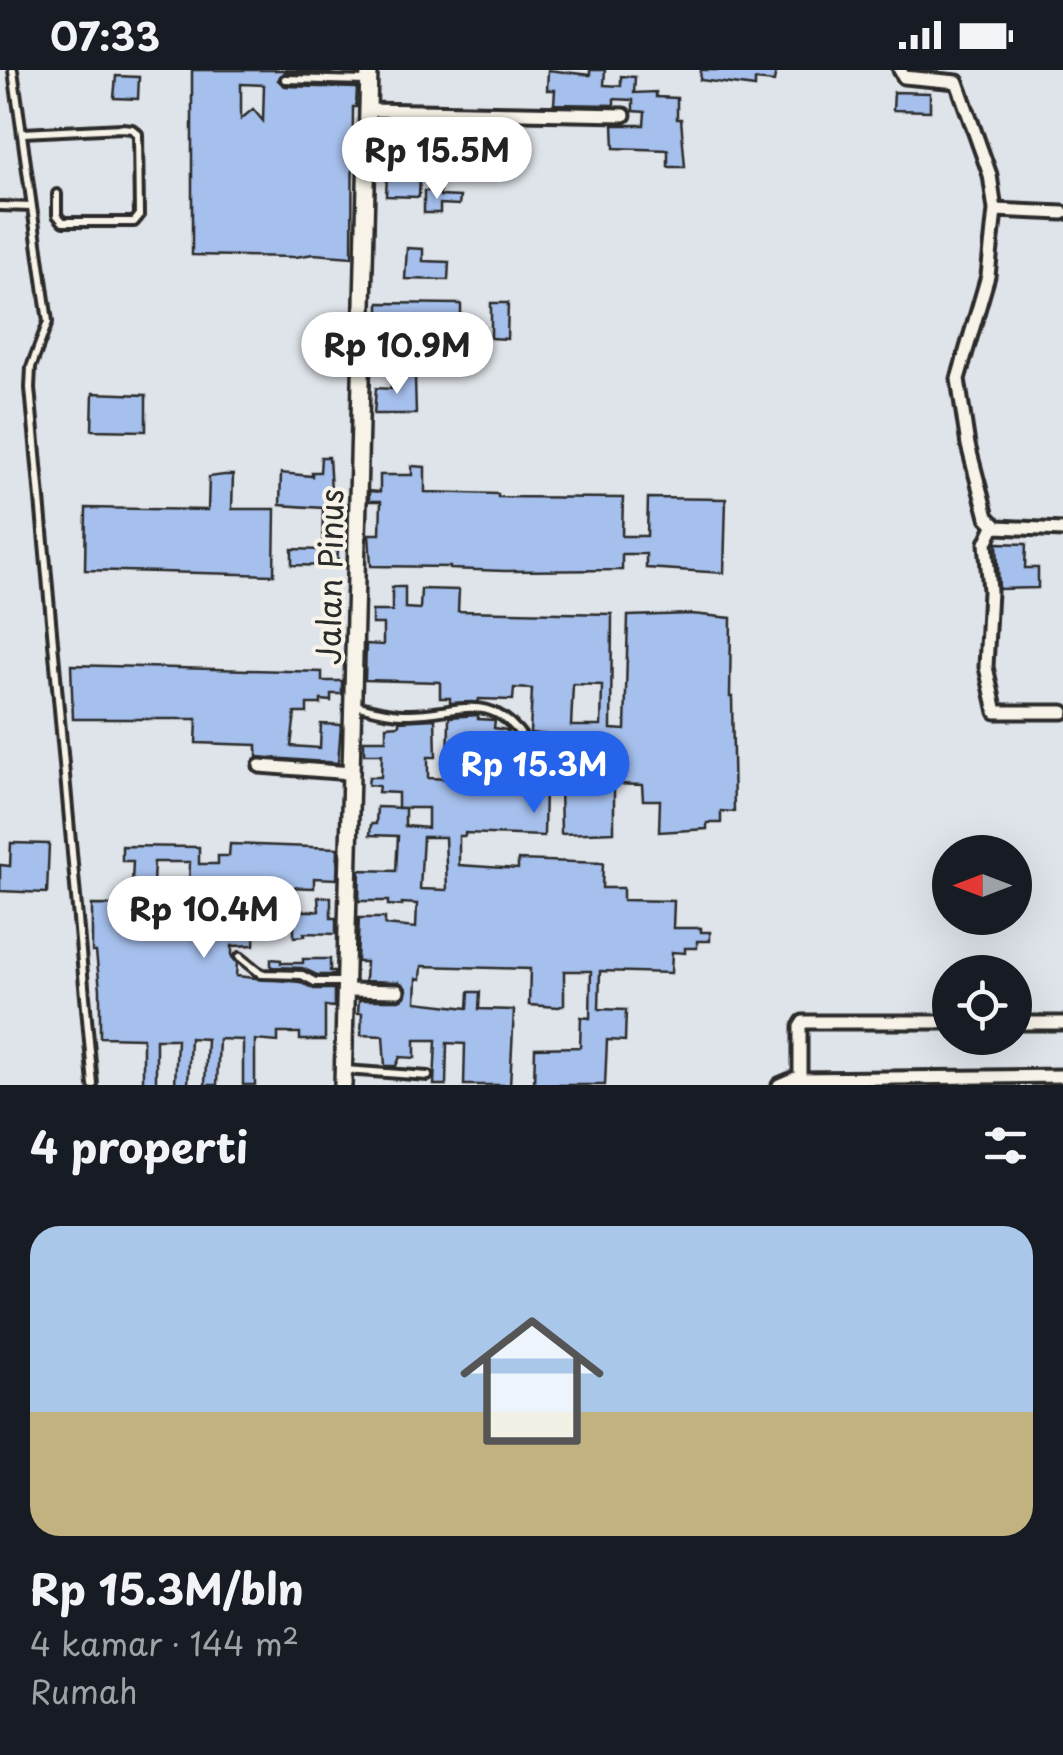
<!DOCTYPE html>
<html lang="id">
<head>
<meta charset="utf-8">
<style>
	:root { --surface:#171b24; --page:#20242c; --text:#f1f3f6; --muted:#9ea1a6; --accent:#2563eb }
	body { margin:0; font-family:"Playpen Sans",sans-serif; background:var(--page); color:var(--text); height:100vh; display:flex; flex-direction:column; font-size:38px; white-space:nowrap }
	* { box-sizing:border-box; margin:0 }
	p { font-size:32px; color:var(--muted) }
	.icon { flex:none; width:55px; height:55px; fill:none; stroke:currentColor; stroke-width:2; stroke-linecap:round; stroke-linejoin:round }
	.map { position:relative; height:1015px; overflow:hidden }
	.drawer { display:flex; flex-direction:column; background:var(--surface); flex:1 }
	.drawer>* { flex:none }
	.needle { width:65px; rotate:270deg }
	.buttons { position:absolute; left:932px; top:765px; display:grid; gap:20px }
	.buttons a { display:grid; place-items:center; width:100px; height:100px; border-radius:50%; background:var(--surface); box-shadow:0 10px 40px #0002; font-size:50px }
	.price { position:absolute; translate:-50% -85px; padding:0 22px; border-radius:35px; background:#fff; color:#222; font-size:32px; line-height:65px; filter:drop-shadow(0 2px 5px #0008) }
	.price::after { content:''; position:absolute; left:50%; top:60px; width:30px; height:22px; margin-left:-15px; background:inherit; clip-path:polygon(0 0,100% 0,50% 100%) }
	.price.on { background:var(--accent); color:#fff }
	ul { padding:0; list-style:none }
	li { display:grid; align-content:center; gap:20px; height:530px; padding:0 30px }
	li span { display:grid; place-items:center; height:310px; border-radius:30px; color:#555 }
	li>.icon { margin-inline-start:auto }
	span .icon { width:180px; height:180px; fill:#fffc; stroke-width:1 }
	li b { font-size:42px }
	h2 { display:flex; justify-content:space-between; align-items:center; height:120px; padding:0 30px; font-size:42px }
	.status { display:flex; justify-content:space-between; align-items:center; height:70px; padding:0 50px; background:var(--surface); direction:ltr }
	.status svg { height:28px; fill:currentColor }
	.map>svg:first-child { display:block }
	.building { fill:#a6c0ed; stroke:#2b2b2b; stroke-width:2.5; fill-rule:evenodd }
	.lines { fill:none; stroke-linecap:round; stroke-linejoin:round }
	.lane-casing { stroke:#2b2b2b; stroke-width:14 }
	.street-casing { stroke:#2b2b2b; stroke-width:19 }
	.secondary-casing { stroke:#2b2b2b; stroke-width:22 }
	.lane { stroke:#f7f3e8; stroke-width:6 }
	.street { stroke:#f7f3e8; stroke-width:11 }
	.secondary { stroke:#f7f3e8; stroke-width:15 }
	.labels { text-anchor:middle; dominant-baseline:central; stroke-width:8; stroke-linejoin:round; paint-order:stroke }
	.street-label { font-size:32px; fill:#2b2b2b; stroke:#f7f3e8 }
</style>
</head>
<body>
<div class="status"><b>07:33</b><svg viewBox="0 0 49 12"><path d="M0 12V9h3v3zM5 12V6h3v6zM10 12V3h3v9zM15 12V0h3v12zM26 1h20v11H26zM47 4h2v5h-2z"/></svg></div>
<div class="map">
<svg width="1063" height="1015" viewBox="0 0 1063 1015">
	<rect width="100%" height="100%" fill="#dfe4ea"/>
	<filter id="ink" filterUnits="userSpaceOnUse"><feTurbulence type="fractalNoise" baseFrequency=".01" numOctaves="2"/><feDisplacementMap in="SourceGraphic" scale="20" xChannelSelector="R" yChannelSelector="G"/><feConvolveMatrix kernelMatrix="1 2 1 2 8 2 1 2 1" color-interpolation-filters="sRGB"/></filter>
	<g filter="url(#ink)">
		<!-- building -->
		<path class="building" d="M192 0H331V3L284 2 278 10 285 16 357 18 356 37H353L352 187 313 184 296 187 192 185ZM241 14 264 15 263 51 253 39 241 49Z
			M548 0 590 5V0H605L604 15 621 16V6L635 7 634 23 656 22V27L677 28V49H681L685 97H668V80L614 78 613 55H644L645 42 633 41V30L614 29V35L554 34 555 20H547Z
			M701 0H776L774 12 755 10V17L700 10Z
			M116 6 139 7 138 29 114 28Z
			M894 22 930 23V41L893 40Z
			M386 50 444 51V60H431V79L386 78Z
			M387 103 420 104 419 127 386 126Z
			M424 121H440V126L460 127 459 135 440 134V143H424Z
			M407 178 423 179V191L449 192 448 210 405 209Z
			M379 233 461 234V248H416L414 270 383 268 384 247H379Z
			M491 233H508L507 269 491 268Z
			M391 307H415L416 344H374L376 318 391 319Z
			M93 323 146 325V361L92 360Z
			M321 387H329L331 420H338V440H346V451L332 450V480H338L337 496 292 495V479L322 480 323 438 280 435 281 403 312 406V402H320Z
			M412 396 425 397V422L498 424V427L623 428 622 466H647L648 428 726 429 724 503 646 498V484H622V500L505 501 450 499V497L371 496 369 464H380L381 431H369V421L380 422V405H412Z
			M224 405H233L232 439H275L274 505 85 500 86 438 208 440 209 407Z
			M997 473 1026 474 1025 498H1038V518L999 519Z
			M392 517H405V538L420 539 421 519 459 520 458 541 612 544 611 659 625 660 628 546 692 544 731 548 730 627H732L734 742 721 741V753H707V759L659 762 660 730H643L642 715 614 714V762L561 764 560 715H554L555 686H536L535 715H545L544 766 465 763V766H459V795L518 799V790L603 793 602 818H623V830L674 831 673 858H701V862H710V871H697V878H685V883L672 882 671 903 600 901 599 939 626 940 625 971 607 970 605 1015H534L535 978 580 977 581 947 590 948 591 901H564V935L559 937 529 935 530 899 422 896 421 909 417 908 416 932 468 938 469 922H480L479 939 514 940 510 1015H464L465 974 447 973 446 1015H434L436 970H415V988L400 987 396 996H385L383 966 361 965 362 943H358L359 930H399L405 927 407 920 399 912 365 911 366 892H357L359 848H385V855L416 858 417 834 402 833V836L388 835V831H359L360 800 396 801 398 766 370 765 371 754H376L377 737 405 738V756L428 758V738H398V723L378 722 379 716 368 715 369 707H381L382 684H364V670H386V656L399 655V651L435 649 436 687H428V708L448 709 449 647 478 645V649L495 650 494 658 507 660 510 674 569 680 570 720 601 719V670L530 663 532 619 514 618 513 630 479 629 478 632 450 633V628H440V612L365 610 366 574 383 575V554H372V541H392ZM573 614 602 615 601 656H571ZM423 767H445L447 820 420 819Z
			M71 595 322 602V611H342V624H331V631L321 630V634H307V643H295L291 676 320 678 321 654 341 655 338 693 257 687V675L196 673 197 649H73Z
			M11 773 49 774 47 823 0 821V795L10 796Z
			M230 774 338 778 337 809 314 808V818L283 817 282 842 256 841 254 875 232 876V887L237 893 236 906 300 912 314 919H334V937L325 936V970H300V963H278V972L255 970V1015H243V970L219 969 217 1015H205L207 969 190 968 188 1015H175L177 969H156V1015H143V968L100 967V919L96 882H92V835L254 836V830L269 831 270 810 189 813 190 792H154L153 813H132L133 791H122V776L199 777V794H218V786H229Z
			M318 827H331V848H336V864L304 863 305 866 294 867V852H289V841H319Z
			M271 889 281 890V893H303V889H330V901H335V905H317L302 898 271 897Z"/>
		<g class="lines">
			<!-- lane casing -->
			<g class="lane-casing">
				<path id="lane" d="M13 0 48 252 31 297 30 318 93 1015
					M285 9 367 11
					M23 63 122 58 132 59 138 64 139 146 134 152H63L57 145V124
					M0 136 32 137
					M355 635C372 639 392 645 410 644 459 643 490 620 525 670L571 673 583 677 584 706
					M240 887 261 904 302 905 315 912H346
					M345 1000 428 1006"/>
			</g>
			<!-- street casing -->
			<g class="street-casing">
				<path id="street" d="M900 0 904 7 957 12 990 105 995 140 988 206 958 309 968 375 987 447 997 457 1063 460
					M368 40 624 45
					M995 140 1063 143
					M994 456 986 473 990 521 986 597 996 642H1063
					M260 696 351 703
					M346 920 398 921
					M1015 953H1063
					M798 1009 1063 1006
					M779 1015 800 1006V957L803 952H950"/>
			</g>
			<!-- secondary casing -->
			<g class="secondary-casing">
				<path id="secondary" d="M343 1015 369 0"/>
			</g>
			<!-- lane -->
			<use href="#lane" class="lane"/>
			<!-- street -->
			<use href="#street" class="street"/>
			<!-- secondary -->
			<use href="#secondary" class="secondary"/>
		</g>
	</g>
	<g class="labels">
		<!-- street labels -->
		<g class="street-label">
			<text transform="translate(329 507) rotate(-89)">Jalan Pinus</text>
		</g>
	</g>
</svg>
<div class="buttons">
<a><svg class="needle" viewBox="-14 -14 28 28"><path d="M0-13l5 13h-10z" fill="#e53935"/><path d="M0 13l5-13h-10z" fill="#9ea1a6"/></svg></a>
<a><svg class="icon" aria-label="locate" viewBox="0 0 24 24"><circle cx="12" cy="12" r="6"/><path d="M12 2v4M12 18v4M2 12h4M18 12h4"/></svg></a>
</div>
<b class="price" style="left:437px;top:132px">Rp 15.5M</b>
<b class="price" style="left:397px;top:327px">Rp 10.9M</b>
<b class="price on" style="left:534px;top:746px">Rp 15.3M</b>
<b class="price" style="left:204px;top:891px">Rp 10.4M</b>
</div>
<section class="drawer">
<h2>4 properti<svg class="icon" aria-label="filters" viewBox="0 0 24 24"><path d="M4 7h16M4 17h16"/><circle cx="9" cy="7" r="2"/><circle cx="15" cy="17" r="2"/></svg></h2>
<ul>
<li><span style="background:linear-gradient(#a9c7e8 60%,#c2b280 0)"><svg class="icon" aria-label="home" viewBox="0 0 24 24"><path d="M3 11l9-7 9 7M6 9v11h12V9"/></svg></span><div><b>Rp 15.3M/bln</b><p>4 kamar · 144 m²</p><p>Rumah</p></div></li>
</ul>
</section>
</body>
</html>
